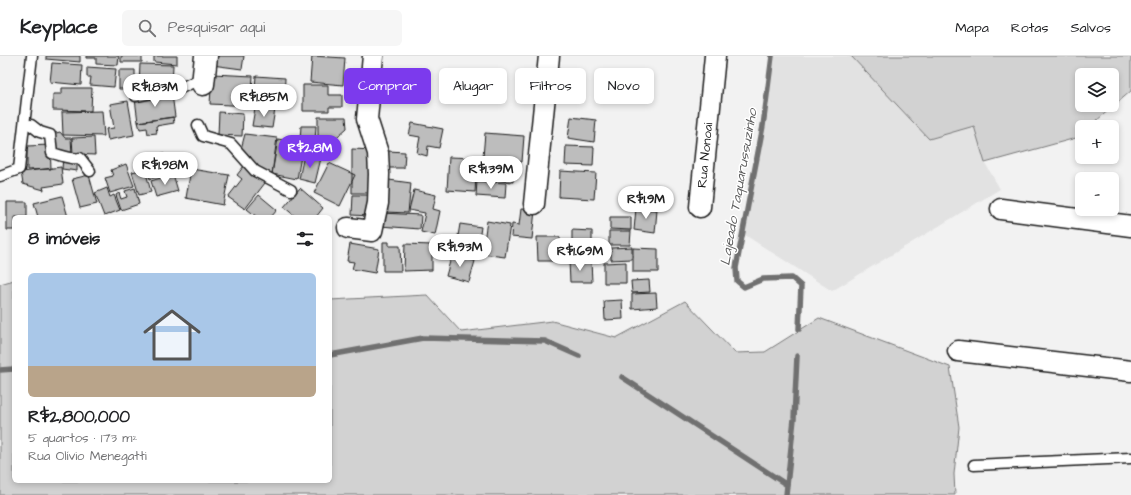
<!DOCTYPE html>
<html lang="pt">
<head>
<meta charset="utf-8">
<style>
	:root { --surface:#fff; --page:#f6f6f6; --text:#202124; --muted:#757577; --line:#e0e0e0; --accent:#7c3aed }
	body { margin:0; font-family:"Architects Daughter",sans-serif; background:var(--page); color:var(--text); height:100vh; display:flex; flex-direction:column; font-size:15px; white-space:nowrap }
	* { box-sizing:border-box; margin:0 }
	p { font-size:13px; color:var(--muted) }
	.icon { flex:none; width:22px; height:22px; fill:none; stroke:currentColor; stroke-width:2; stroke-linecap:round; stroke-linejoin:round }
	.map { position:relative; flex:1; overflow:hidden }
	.drawer { position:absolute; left:12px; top:159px; width:320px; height:268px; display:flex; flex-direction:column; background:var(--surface); border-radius:6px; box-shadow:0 2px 6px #0003 }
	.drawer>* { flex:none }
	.top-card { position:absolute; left:344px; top:12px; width:380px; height:36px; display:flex; gap:8px }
	.buttons { position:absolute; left:1075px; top:12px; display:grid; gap:8px }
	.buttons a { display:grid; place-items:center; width:44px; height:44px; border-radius:6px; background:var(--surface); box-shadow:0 2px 6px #0003; font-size:20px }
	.price { position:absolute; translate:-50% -34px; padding:0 9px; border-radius:14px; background:#fff; color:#222; font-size:13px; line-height:26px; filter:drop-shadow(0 1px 2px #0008) }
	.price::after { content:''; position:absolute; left:50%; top:24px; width:12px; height:9px; margin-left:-6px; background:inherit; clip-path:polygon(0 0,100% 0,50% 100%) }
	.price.selected { background:var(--accent); color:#fff }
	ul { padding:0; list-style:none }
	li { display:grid; align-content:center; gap:8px; height:212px; padding:0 16px }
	li span { display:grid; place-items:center; height:124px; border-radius:6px; color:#555 }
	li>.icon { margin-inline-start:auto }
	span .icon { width:72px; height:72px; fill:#fffc; stroke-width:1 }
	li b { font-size:17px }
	h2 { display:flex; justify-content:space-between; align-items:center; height:48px; padding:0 16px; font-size:17px }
	.tag { padding:0 14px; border-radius:6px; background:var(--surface); box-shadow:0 2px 6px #0003; font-size:14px; line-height:36px }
	.tag.selected { background:var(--accent); color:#fff }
	header { display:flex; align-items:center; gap:24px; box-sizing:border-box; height:56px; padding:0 20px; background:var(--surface); border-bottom:1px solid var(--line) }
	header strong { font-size:19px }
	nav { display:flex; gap:22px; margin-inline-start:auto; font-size:14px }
	.search { width:280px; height:36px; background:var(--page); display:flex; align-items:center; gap:10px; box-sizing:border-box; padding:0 14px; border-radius:6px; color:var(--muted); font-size:15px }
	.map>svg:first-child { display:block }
	.built { fill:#e2e2e2 }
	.green { fill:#d2d2d2; stroke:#777; fill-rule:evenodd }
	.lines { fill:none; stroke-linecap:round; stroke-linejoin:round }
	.stream { stroke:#707070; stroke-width:5.5 }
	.building { fill:#bdbdbd; stroke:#1c1c1c }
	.service-casing { stroke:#1c1c1c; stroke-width:13 }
	.minor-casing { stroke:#1c1c1c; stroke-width:23 }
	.tertiary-casing { stroke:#1c1c1c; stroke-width:25 }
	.service { stroke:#fff; stroke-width:10 }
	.minor { stroke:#fff; stroke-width:20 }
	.tertiary { stroke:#fff; stroke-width:22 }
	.labels { text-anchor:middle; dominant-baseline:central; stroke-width:3; stroke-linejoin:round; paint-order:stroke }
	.street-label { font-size:13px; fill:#1c1c1c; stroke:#fff }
	.water-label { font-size:14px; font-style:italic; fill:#5b5b5b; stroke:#fff }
</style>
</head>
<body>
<header>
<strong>Keyplace</strong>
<div class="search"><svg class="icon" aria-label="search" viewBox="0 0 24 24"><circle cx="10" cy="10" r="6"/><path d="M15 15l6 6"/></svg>Pesquisar aqui</div>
<nav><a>Mapa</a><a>Rotas</a><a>Salvos</a></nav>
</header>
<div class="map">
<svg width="1131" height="439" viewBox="0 0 1131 439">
	<rect width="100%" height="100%" fill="#f2f2f2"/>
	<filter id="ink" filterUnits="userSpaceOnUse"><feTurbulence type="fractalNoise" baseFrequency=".025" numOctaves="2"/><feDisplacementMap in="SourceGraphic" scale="8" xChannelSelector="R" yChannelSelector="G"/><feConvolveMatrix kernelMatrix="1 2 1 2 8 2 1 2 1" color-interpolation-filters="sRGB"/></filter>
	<g filter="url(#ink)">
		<!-- built -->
		<path class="built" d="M772 0H851L929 83 974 70 985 107 1000 133 832 235 742 177 763 70Z"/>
		<!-- green -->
		<path class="green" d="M851 0H1131V35L1089 71H1082V77L1076 82 985 107 974 70 929 83ZM1082 19H1112V49H1082Z
			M14 224V425H330V244L427 239 461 276 552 265 616 282 685 245 735 297 765 296 819 262 950 311 959 371 954 418 955 439H0V228Z"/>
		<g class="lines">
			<!-- stream -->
			<path class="stream" d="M772 0 763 70 736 212 737 225 744 231 763 223 792 222 801 230 799 273
				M330 299 423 282 545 285 579 300
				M0 314 14 313
				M622 321 787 429
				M786 439 794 363 797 300"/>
		</g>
		<!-- building -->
		<path class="building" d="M46 0H80V6L46 3Z
			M86 0H119L118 9 96 8V2H86Z
			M121 0H142V6H121Z
			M154 0H177V8L154 6Z
			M213 0H244L242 13 212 9Z
			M312 0 345 2 343 29 310 26Z
			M52 7 82 9 81 29 50 26Z
			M140 8 173 9 172 30 139 29Z
			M87 11 116 13 114 31 90 29 91 21H87Z
			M119 14H135V33H119Z
			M212 18 253 20 251 50 210 48Z
			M256 20 285 22 284 45 254 43Z
			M303 29H328V39H342V51H329V55H303Z
			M62 32H92L91 55 53 54V38H62Z
			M172 38 175 61 138 66 135 43Z
			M128 45 134 79 108 84 106 73 114 72 110 48Z
			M255 52 275 53 272 72 252 70Z
			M102 55 104 80 63 79 62 56Z
			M219 56 243 58 242 80 218 79Z
			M173 61 174 67 156 70 157 77 148 78 147 72 140 73 138 66Z
			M318 61H346L347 72 330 87H318Z
			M571 61 596 64 594 86 568 82Z
			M412 67 443 73 439 92 428 90 427 100 417 97 420 81 409 79Z
			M301 70H316L315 85 300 84Z
			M60 76 65 82H71L72 98H66L52 90V78Z
			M485 77 524 80 522 106 483 101Z
			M245 78 277 82 272 118 261 113 251 105V101L241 93Z
			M94 81 95 99 73 98 72 82Z
			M278 83 303 88 297 123 272 118Z
			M50 89 51 113 27 114V90Z
			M566 90 594 91 593 110 565 109Z
			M352 93 374 94 375 137H352Z
			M388 95 405 96 404 112H388Z
			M163 97 170 116 150 123 144 104Z
			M304 99 321 102 315 127 299 123Z
			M63 101 77 106V115L62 113Z
			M449 101 477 102 475 136 447 134Z
			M483 104 513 107V126L482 123Z
			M329 107 355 119 340 150 314 137Z
			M126 108 134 130 110 137 105 122 113 120 111 114Z
			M244 110 265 127 245 153 228 141 242 123 237 119Z
			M61 111 63 128 43 131 44 134 23 128 21 116Z
			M145 113 151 136 139 139 132 116Z
			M191 113 229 119 223 149 186 142Z
			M560 115 596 117 594 143 559 141Z
			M173 118 178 135 156 141 151 125Z
			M89 119 97 148 80 152 72 123Z
			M389 124 411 127 408 157 386 156Z
			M477 125 506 127 505 142 476 140Z
			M107 132 110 141 114 139 120 154 104 160 95 137Z
			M135 132 139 148 121 154 116 139 119 137 121 143 127 141 125 135Z
			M300 132 323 152 316 161H296L284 151Z
			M414 134 436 139 433 153 440 155 435 179 421 176 425 157 409 154Z
			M259 139 277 154 271 161H257L247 153Z
			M353 139H370L369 160 352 159Z
			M62 140 68 161H38L34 147Z
			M7 146H27V161H14V174H7Z
			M636 152 657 154 655 177 634 174Z
			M521 153 535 154 532 183 511 181 512 168 519 169Z
			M381 157 421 159 420 173 380 170Z
			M610 161H631V174L610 173Z
			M487 165 510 169 505 201 482 198Z
			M460 168 481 171 478 190 457 186Z
			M572 174 592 175V198L572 199Z
			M609 175H631L630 189H609Z
			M537 181H560L561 205H538Z
			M383 186H389V190H400L401 215H383Z
			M350 188 379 193 375 217 352 213 354 206 347 205Z
			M405 188 432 189V214L404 215Z
			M632 191V203L611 204V192Z
			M633 192 658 193V216H633Z
			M452 198 475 205 469 226 446 220Z
			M569 205H591L592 226H570Z
			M626 206V227H604V207Z
			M649 224 650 236 632 237 631 225Z
			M656 237 657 251 632 253V238Z
			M622 244 623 263 605 264 604 245Z"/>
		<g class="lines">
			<!-- service casing -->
			<g class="service-casing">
				<path id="service" d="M136 40 183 31 204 21
					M31 69 40 76 50 79 52 97C61 99 71 104 80 102L90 115
					M198 69 203 80 231 88 255 115 291 134
					M0 120 19 113 32 0
					M974 409 1131 402"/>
			</g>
			<!-- minor casing -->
			<g class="minor-casing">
				<g id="minor">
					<path d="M534 148 549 0"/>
					<path id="s1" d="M700 151 715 0"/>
					<path d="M1001 153 1131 170"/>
					<path d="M348 172 372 175 378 147 379 118 378 97 367 63 373 0"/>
					<path d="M958 295 1131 315"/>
				</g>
			</g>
			<!-- tertiary casing -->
			<g class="tertiary-casing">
				<path id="tertiary" d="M203 28 206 0"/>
			</g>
			<!-- service -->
			<use href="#service" class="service"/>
			<!-- minor -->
			<use href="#minor" class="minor"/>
			<!-- tertiary -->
			<use href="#tertiary" class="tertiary"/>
		</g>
	</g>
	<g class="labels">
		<!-- street labels -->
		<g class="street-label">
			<text stroke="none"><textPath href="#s1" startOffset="52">Rua Nonoai</textPath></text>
		</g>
		<!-- water labels -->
		<g class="water-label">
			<text transform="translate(739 131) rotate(-80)">Lajeado Taquarussuzinho</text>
		</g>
	</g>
</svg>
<div class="buttons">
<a><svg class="icon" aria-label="layers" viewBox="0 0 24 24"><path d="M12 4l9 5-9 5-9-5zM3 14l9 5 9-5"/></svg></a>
<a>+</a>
<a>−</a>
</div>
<b class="price" style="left:155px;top:52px">R$1.83M</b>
<b class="price" style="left:264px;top:62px">R$1.85M</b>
<b class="price selected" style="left:310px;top:113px">R$2.8M</b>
<b class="price" style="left:165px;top:130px">R$1.98M</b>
<b class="price" style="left:491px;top:134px">R$1.39M</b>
<b class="price" style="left:646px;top:164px">R$1.9M</b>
<b class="price" style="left:460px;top:212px">R$1.93M</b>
<b class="price" style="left:580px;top:216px">R$1.69M</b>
<div class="top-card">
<a class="tag selected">Comprar</a>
<a class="tag">Alugar</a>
<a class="tag">Filtros</a>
<a class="tag">Novo</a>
</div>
<section class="drawer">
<h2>8 imóveis<svg class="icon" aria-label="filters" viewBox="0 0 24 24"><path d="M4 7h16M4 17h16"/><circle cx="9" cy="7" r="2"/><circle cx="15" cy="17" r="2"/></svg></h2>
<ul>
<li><span style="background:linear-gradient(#a9c7e8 75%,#b9a48a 0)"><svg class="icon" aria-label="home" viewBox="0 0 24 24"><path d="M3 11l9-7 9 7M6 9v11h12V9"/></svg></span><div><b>R$2,800,000</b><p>5 quartos · 173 m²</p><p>Rua Olívio Menegatti</p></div></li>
</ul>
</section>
</div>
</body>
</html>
